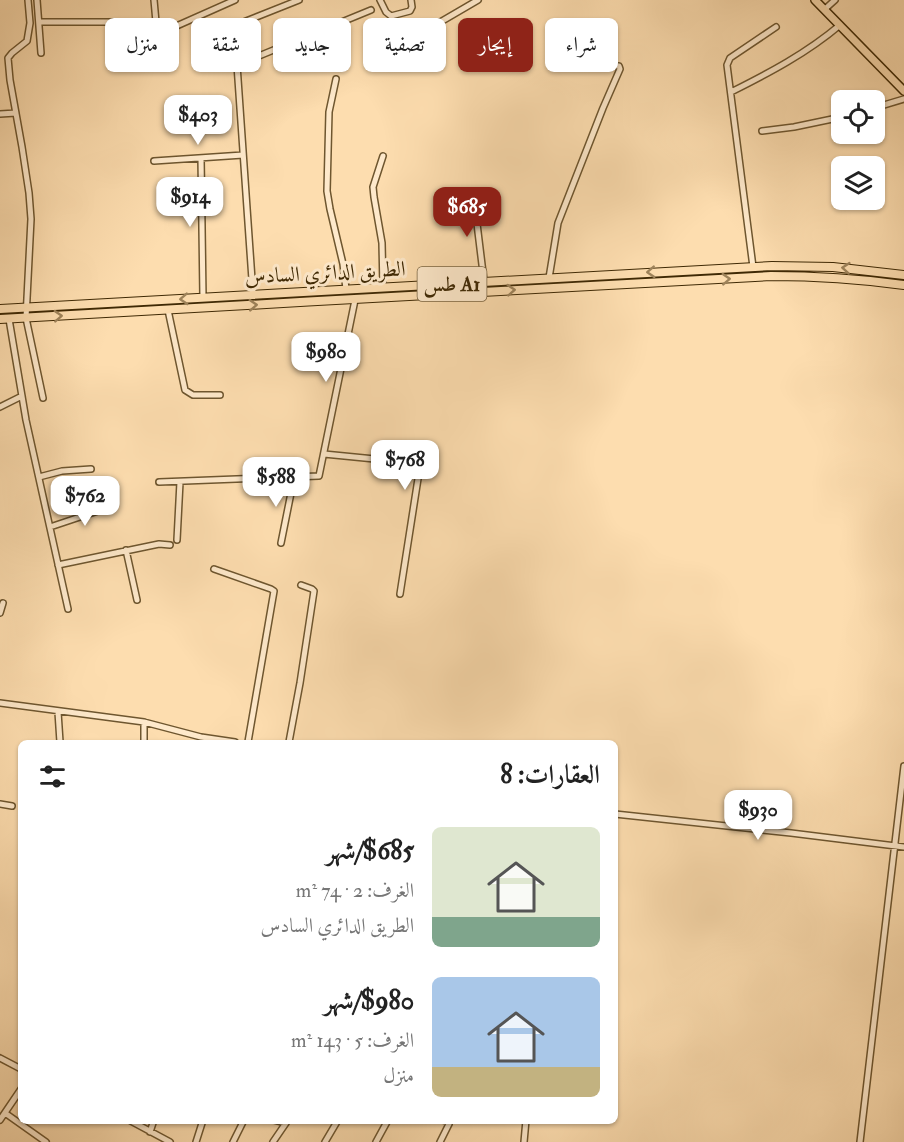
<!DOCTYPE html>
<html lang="ar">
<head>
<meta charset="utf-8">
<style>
	:root { --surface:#fff; --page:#f2f2f2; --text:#222; --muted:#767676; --accent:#8f2418 }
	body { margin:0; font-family:"IM FELL Double Pica",Amiri,serif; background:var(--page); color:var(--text); direction:rtl; height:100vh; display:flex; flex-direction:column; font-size:22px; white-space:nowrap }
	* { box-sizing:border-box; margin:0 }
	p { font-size:20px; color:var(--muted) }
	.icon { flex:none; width:33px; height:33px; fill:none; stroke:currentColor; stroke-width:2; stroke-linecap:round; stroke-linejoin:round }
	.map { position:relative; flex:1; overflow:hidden; direction:ltr }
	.drawer { position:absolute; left:18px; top:740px; width:600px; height:384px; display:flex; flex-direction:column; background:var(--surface); border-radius:9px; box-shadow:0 2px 4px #0004; direction:rtl }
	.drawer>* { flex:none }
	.banner { position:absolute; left:18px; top:18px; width:600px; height:54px; direction:rtl; display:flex; gap:12px }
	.tools { position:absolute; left:831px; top:90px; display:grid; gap:12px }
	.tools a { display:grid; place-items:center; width:54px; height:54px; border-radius:9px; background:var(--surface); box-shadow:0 2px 4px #0004; font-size:30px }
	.price { position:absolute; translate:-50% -51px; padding:0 14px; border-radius:12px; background:#fff; color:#222; font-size:20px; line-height:39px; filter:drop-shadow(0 2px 3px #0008) }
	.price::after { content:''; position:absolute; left:50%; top:36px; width:18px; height:14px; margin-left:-9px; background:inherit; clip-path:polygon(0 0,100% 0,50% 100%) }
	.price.current { background:var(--accent); color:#fff }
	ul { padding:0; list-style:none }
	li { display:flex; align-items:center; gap:18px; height:150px; padding:0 18px }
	li span { display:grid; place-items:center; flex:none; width:168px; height:120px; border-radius:9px; color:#555 }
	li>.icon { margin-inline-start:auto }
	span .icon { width:72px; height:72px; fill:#fffc; stroke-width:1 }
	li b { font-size:26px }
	h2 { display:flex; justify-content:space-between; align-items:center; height:72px; padding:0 18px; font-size:26px }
	.tag { padding:0 21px; border-radius:9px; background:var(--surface); box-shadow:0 2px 4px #0004; font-size:21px; line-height:54px }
	.tag.current { background:var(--accent); color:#fff }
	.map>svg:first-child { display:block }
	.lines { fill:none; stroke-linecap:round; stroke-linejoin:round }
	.minor-casing { stroke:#6e562f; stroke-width:8 }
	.major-casing { stroke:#3f2904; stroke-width:10 }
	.highway-casing { stroke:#3f2904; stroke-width:10 }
	.minor { stroke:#fee9cb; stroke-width:5 }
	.major { stroke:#fdddaf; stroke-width:7 }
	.highway { stroke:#fdddaf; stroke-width:8 }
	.oneway { stroke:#9e835a }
	.labels { text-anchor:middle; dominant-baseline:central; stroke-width:6; stroke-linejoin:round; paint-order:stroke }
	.shield { fill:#fee9cb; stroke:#786340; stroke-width:1.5 }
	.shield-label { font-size:20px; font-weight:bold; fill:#3f2904 }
	.street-label { font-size:21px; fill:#3f2904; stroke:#fee9cb }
</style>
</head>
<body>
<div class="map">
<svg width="904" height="1142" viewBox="0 0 904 1142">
	<rect width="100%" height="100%" fill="#fdddaf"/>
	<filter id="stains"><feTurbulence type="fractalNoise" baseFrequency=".00333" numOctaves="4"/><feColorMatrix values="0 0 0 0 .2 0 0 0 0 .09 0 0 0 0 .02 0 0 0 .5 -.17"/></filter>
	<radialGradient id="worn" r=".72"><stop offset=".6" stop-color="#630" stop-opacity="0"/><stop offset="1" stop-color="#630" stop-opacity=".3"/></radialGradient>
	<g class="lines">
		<!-- minor casing -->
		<g class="minor-casing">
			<path id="minor" d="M28 0 30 23 27 41 12 53 8 58 10 80 22 147 29 193 31 219 26 318 43 398
				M37 0 41 53
				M154 0 156 22 158 29 163 32 235 0
				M380 0 386 12 391 16 410 11 412 7 411 0
				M825 9 835 0
				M39 22H156
				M425 31 478 0
				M237 65 231 27 299 0
				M336 79 329 112 327 191 330 209 343 264 346 289
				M731 92C769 73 807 53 840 25
				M874 108 904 99
				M0 114 16 113
				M762 131 794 127 842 117
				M201 158 203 297
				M154 161 243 155
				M473 191 484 281
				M753 267 727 65 730 58 776 27
				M549 278 558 223 603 108 620 69 619 66 556 63
				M383 287 382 243 374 197 373 187 383 156
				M253 294 237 65 371 10
				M168 310 185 390 193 395H220
				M9 319 26 420 68 609
				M0 407 22 396
				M324 454 415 463 420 466 400 594
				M39 477 62 471 91 469
				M159 482 319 476 355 300
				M50 527 113 506
				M177 540 180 482
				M281 543 294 478
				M126 550 137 600
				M58 565 159 544 170 545
				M214 569 271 589 274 591 248 742
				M0 613 3 603
				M0 703 144 722 201 737 235 742
				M58 712 60 742
				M144 742V722
				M289 742 300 683 314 591 312 589 301 585
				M0 804 12 806
				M615 814 791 833 904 847
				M0 1058 21 1069
				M5 1113 46 1142
				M0 1120 21 1089
				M129 1120 170 1142
				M274 1120 286 1123
				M150 1132 154 1120
				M196 1142 203 1120
				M233 1142 244 1120
				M273 1142 288 1120
				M325 1142 338 1120
				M376 1142 388 1120
				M440 1142 449 1124 447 1121 443 1120
				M524 1142 526 1120
				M860 1142 904 766"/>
		</g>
		<!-- major casing -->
		<g class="major-casing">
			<path id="major" d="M815 0 904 91"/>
		</g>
		<!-- highway casing -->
		<g class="highway-casing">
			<path id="highway" d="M0 309 772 266 833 267 904 275
				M0 319C257 305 514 289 771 276 816 276 860 279 904 285"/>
		</g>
		<!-- minor -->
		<use href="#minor" class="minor"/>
		<!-- major -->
		<use href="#major" class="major"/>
		<!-- highway -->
		<use href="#highway" class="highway"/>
	</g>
	<!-- one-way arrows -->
	<defs><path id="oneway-chevron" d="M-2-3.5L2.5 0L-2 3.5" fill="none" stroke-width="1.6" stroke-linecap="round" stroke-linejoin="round" transform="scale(1.5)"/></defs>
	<g class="oneway">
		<use href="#oneway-chevron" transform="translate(846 268) rotate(-175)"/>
		<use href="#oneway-chevron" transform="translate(651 272) rotate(177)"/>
		<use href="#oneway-chevron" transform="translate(726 279) rotate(-3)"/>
		<use href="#oneway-chevron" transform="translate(511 290) rotate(-4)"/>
		<use href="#oneway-chevron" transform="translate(184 299) rotate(177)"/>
		<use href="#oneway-chevron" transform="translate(253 305) rotate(-3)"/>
		<use href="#oneway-chevron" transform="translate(58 316) rotate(-3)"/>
	</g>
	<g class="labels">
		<!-- shield labels -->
		<rect class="shield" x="417.5" y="267" width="69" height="34" rx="4.5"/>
		<g class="shield-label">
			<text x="452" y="284">طس A1</text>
		</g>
		<!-- street labels -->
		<g class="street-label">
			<text transform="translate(325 273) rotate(-3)">الطريق الدائري السادس</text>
		</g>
	</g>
	<rect width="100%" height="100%" filter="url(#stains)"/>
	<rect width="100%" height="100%" fill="url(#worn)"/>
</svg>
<div class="tools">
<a><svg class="icon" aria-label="locate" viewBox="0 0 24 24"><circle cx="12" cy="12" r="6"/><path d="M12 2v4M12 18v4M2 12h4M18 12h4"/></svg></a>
<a><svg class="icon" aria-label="layers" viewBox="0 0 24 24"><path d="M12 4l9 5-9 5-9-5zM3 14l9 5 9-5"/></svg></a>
</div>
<b class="price" style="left:198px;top:146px">$403</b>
<b class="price" style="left:190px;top:228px">$914</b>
<b class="price current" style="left:467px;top:238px">$685</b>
<b class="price" style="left:326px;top:383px">$980</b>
<b class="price" style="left:405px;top:491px">$768</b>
<b class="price" style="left:276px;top:508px">$588</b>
<b class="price" style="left:85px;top:527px">$762</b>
<b class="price" style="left:758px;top:841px">$930</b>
<div class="banner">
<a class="tag">شراء</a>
<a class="tag current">إيجار</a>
<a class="tag">تصفية</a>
<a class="tag">جديد</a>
<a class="tag">شقة</a>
<a class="tag">منزل</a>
</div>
<section class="drawer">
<h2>العقارات: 8<svg class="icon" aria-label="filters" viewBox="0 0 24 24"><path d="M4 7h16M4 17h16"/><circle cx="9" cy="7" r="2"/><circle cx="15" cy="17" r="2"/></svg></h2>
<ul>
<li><span style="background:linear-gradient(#dfe7d0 75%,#7fa58c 0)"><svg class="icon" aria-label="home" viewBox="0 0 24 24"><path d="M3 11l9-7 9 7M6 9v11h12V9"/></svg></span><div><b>$685/شهر</b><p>الغرف: 2 · 74 m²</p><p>الطريق الدائري السادس</p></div></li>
<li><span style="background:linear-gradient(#a9c7e8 75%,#c2b280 0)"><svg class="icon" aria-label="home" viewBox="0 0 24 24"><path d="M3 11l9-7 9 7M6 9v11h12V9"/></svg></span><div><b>$980/شهر</b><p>الغرف: 5 · 143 m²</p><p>منزل</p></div></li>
</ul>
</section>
</div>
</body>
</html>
